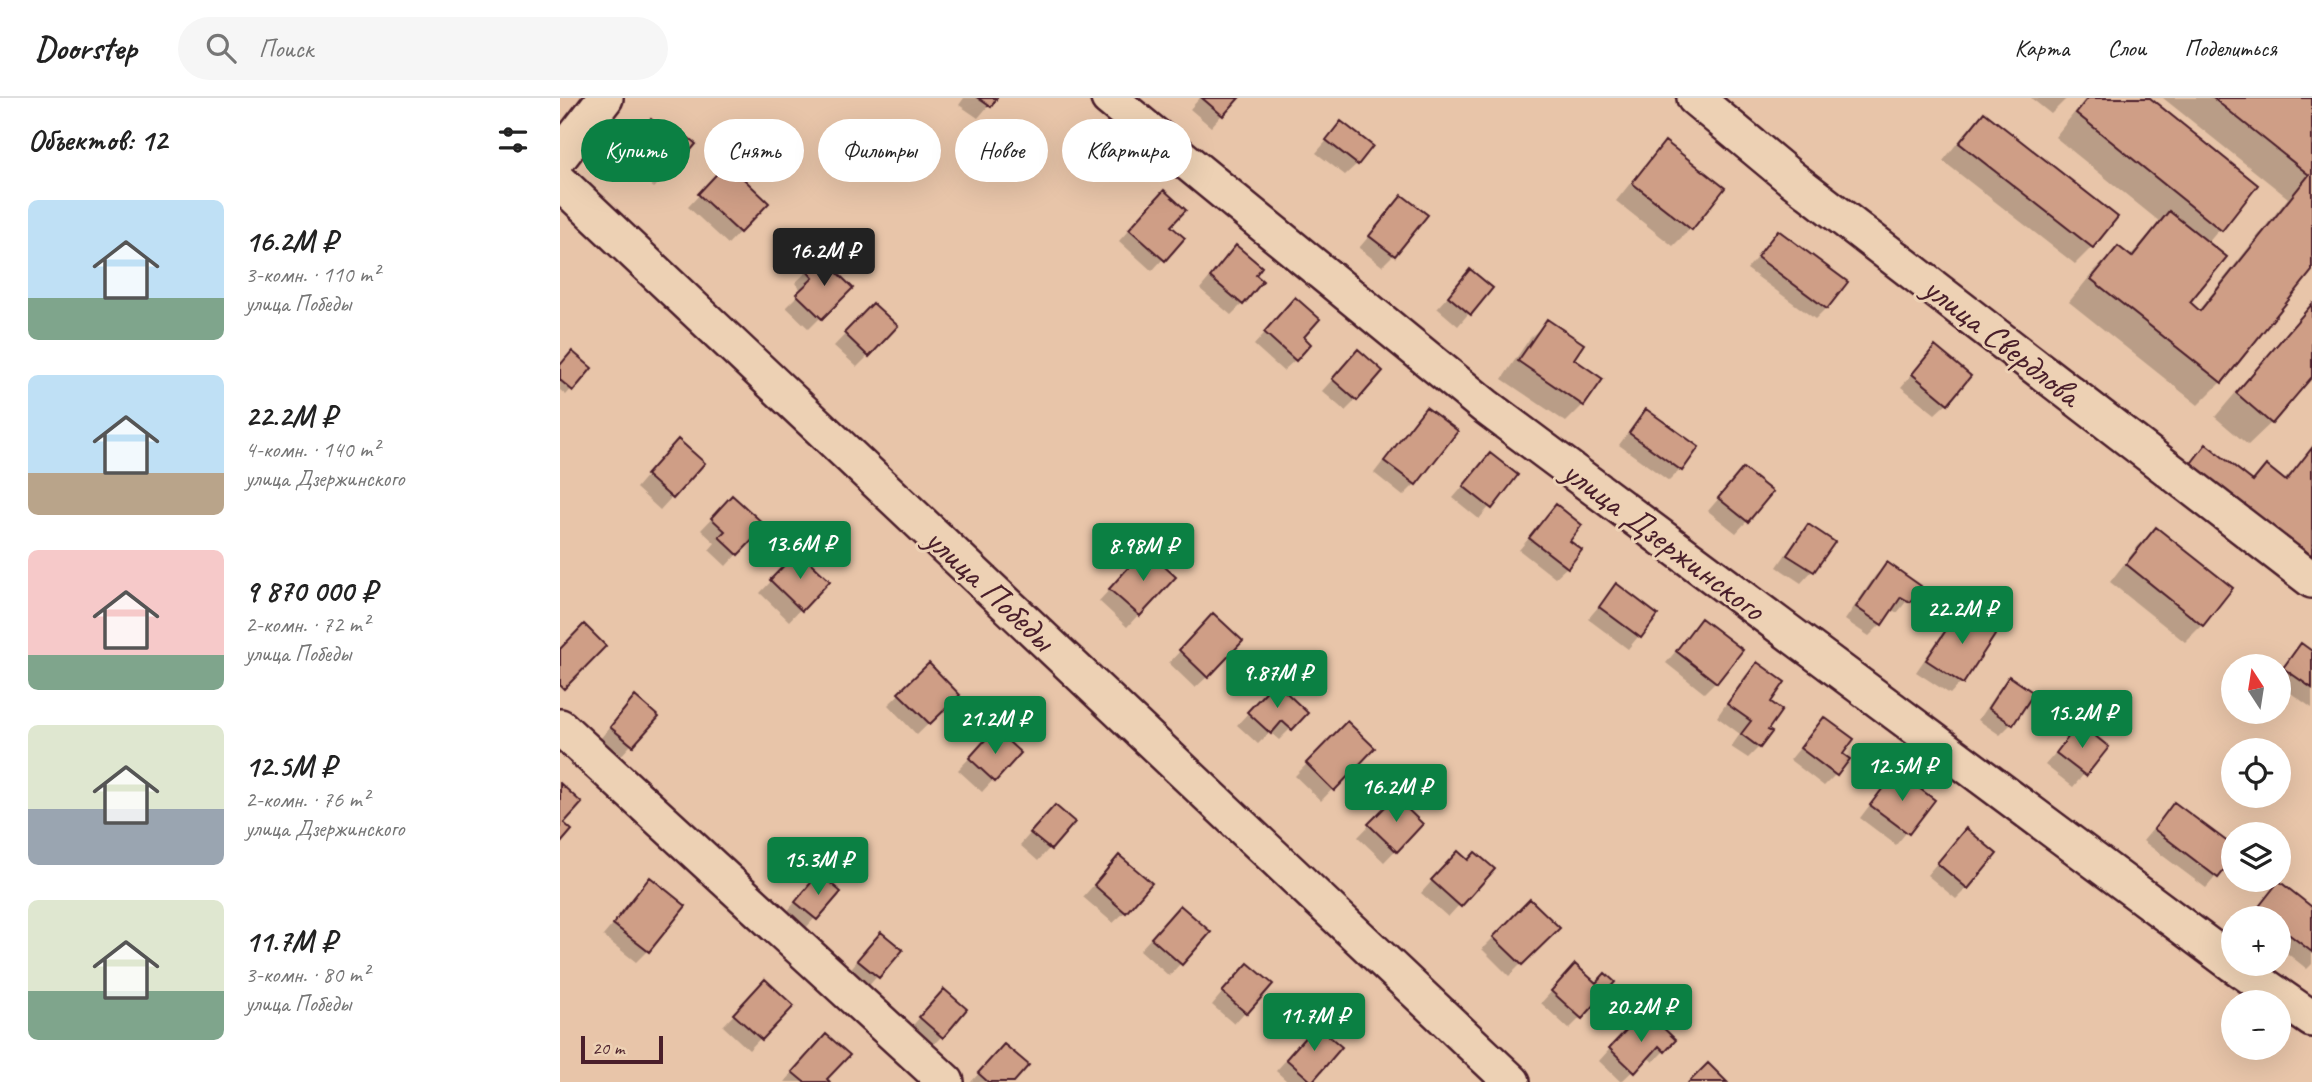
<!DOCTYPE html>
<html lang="ru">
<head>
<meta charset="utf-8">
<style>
	:root { --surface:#fff; --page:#f6f6f6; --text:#222; --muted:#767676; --line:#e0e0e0; --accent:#0b8043 }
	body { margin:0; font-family:Caveat,sans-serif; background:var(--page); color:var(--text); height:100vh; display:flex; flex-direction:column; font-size:26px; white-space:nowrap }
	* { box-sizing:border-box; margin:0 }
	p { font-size:23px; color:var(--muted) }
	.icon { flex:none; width:38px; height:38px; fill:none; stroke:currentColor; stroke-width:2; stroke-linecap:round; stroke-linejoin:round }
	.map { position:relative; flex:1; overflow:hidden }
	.side { display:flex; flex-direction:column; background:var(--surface); width:560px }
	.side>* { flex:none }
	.hud { position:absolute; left:21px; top:21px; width:665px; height:63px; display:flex; gap:14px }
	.needle { width:46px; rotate:348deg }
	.buttons { position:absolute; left:1661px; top:556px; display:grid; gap:14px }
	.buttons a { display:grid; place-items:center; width:70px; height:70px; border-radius:50%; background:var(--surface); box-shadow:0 7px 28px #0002; font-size:35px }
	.scale { position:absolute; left:21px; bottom:18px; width:82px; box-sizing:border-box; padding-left:7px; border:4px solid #4a1f2b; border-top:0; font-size:19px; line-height:24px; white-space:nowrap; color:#4a1f2b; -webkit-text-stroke:5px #edd1b4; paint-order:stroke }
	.price { position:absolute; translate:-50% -60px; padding:0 16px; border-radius:7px; background:var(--accent); color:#fff; font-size:23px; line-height:46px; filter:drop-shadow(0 2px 4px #0008) }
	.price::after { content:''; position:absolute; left:50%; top:42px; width:21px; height:16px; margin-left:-10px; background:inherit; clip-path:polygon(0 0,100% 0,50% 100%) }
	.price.on { background:#222; color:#fff }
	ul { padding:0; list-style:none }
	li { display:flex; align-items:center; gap:21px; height:175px; padding:0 28px }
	li span { display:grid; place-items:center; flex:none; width:196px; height:140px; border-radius:10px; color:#555 }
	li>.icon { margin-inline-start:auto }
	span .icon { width:84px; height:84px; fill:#fffc; stroke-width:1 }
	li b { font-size:30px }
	h2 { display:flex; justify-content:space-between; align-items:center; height:84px; padding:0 28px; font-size:30px }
	.chip { padding:0 24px; border-radius:32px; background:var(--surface); box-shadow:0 7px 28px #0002; font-size:24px; line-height:63px }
	.chip.on { background:var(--accent); color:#fff }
	header { display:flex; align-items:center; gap:42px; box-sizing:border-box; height:98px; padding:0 35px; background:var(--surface); border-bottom:2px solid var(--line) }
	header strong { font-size:33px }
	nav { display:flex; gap:38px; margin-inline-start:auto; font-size:24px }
	.search { width:490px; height:63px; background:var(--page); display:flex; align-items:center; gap:18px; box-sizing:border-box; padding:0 24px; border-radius:38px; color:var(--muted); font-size:26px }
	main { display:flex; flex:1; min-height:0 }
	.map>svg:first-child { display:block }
	.shadow { fill:#0003 }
	.building { fill:#cf9e86; stroke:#4a1f2b; stroke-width:2 }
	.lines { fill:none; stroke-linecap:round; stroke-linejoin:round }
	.minor-casing { stroke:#4a1f2b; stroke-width:40 }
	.minor { stroke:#edd1b4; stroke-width:35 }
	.labels { text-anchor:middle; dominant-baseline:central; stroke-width:6; stroke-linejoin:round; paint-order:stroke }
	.street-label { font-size:35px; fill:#4a1f2b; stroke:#edd1b4 }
</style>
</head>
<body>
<header>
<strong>Doorstep</strong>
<div class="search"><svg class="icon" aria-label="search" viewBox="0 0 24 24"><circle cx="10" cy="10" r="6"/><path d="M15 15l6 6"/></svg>Поиск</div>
<nav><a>Карта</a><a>Слои</a><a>Поделиться</a></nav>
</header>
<main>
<section class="side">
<h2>Объектов: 12<svg class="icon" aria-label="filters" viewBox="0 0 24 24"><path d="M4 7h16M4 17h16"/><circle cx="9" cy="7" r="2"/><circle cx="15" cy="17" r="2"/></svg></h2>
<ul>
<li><span style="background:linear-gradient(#bfe0f5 70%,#7fa58c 0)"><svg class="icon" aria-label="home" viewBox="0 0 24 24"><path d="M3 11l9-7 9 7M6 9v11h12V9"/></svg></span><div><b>16.2M ₽</b><p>3-комн. · 110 m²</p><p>улица Победы</p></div></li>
<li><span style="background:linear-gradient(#bfe0f5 70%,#b9a48a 0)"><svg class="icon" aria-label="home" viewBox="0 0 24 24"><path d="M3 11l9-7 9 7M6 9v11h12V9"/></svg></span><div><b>22.2M ₽</b><p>4-комн. · 140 m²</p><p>улица Дзержинского</p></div></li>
<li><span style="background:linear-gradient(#f6c9c9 75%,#7fa58c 0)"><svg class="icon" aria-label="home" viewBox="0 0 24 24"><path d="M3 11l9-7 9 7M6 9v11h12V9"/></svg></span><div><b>9 870 000 ₽</b><p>2-комн. · 72 m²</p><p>улица Победы</p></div></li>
<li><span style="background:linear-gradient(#dfe7d0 60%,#9aa5b1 0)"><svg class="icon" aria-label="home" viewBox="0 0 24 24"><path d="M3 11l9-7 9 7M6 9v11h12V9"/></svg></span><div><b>12.5M ₽</b><p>2-комн. · 76 m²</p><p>улица Дзержинского</p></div></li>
<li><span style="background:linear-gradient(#dfe7d0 65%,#7fa58c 0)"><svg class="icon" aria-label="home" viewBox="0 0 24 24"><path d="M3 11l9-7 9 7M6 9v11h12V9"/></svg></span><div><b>11.7M ₽</b><p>3-комн. · 80 m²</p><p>улица Победы</p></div></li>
</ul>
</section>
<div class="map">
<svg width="1752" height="984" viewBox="0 0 1752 984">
	<rect width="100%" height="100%" fill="#e8c5a9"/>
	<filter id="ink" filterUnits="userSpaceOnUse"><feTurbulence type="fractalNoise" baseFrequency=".0143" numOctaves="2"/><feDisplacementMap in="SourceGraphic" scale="14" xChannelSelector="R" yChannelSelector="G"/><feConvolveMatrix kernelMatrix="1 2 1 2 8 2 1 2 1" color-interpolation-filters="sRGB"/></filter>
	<g filter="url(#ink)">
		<!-- shadow -->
		<path class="shadow" d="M404 0H435L418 20 399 7Z
			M640 0H677L651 29 630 11Z
			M1471 0H1507L1491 16Z
			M1526 0H1587L1696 88 1647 146 1628 205 1638 213 1728 100 1603 0H1752V170L1661 284 1638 307 1509 204 1535 172 1558 150 1569 159 1600 124 1495 39Z
			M1424 16 1532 149 1515 166 1383 63 1406 34Z
			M781 26 797 66 785 77 756 55Z
			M79 34 106 78 94 90 58 58Z
			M1105 46 1162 90 1130 131 1113 148 1056 103 1088 63Z
			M167 67 207 105 168 146 128 109Z
			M842 99 833 157 822 168 799 150Z
			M592 106 609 128 622 140 592 173 559 143Z
			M1218 134 1266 210 1255 221 1187 171Z
			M260 161 290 190 249 231 226 209 242 193 235 185Z
			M665 161 693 177 682 206 671 217 640 191Z
			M910 174 930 190 898 228 877 210Z
			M1752 205V277L1711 325 1688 347 1655 319Z
			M313 207 308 258 297 269 274 248Z
			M724 213 741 239 735 262 723 273 694 247Z
			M988 223 1011 261 1023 307 1006 324 942 281 970 240Z
			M1375 250 1387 305 1375 316 1341 289Z
			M787 265 796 302 785 313 762 293Z
			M0 269 30 270 6 297 0 292Z
			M866 311 896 333 855 386 843 398 814 375 855 322Z
			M1087 313 1120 372 1109 383 1059 347 1075 325Z
			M1646 349 1691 384 1706 369 1723 383 1752 353V498L1717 471 1713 475 1607 392 1624 371Z
			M106 355 143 365 100 412 76 390Z
			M930 357 956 377 919 421 893 400Z
			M1183 372 1187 423 1176 435 1148 413Z
			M996 408 1007 443V469L995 480 959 452Z
			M161 411 177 456 166 468 149 452 155 445 141 432Z
			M1248 428 1272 444 1252 473 1241 485 1217 469 1237 440Z
			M1596 431 1642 527 1625 544 1550 484 1578 448Z
			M238 455 267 483 229 523 200 495Z
			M574 465 613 479 567 529 539 503Z
			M1327 466 1359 488 1337 515 1331 511 1321 526 1309 538 1285 522 1315 478Z
			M1056 488 1096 517 1068 551 1028 521Z
			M1402 512 1401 584 1390 596 1356 574 1390 524Z
			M1141 522 1156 583 1144 595 1106 565Z
			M642 529 647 579 635 590 609 565Z
			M1741 547 1752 555V610L1718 586V574Z
			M1197 566 1209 604 1206 632 1199 649 1188 660 1171 649 1180 636 1157 619 1185 578Z
			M369 567 398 597 357 637 328 607Z
			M1450 580 1451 626 1440 637 1418 622 1438 592Z
			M704 598 746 615 719 642 710 634 698 646 677 627Z
			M64 612 96 619 60 659 40 641Z
			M1264 621 1281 656 1275 677 1264 688 1230 662Z
			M787 625 812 650 761 703 735 678Z
			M1519 628 1547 649 1513 689 1485 667Z
			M424 645 433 682 422 694 398 672Z
			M1337 675 1373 702 1336 747 1300 720 1325 687Z
			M835 701 861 726 824 764 798 739Z
			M1614 706 1673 751V758L1646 790 1583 743Z
			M483 721 512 725 478 763 460 747Z
			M1395 744 1407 790 1396 801 1367 777Z
			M887 766 899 807 888 819 861 795Z
			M548 771 565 814 553 825 523 799Z
			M90 782 87 853 76 864 43 838Z
			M248 789 278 794 244 832 225 816Z
			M1708 797 1752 811V866L1747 871 1718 848V821H1690Z
			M970 803 997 830 949 878 922 851Z
			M608 821 649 834 609 878 580 852Z
			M310 848 340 852 306 891 287 875Z
			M676 878 710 886 674 926 652 907Z
			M1004 880 1021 919 1009 931 981 905Z
			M205 884 231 908 189 952 163 928Z
			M372 905 382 938 370 950 349 932Z
			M1087 933 1114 943 1093 964 1087 959 1061 984 1039 963 1065 934Z
			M745 941 779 949 749 984H728L716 973Z
			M254 949 265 982 268 984H224Z
			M433 960 452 984H411Z"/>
		<!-- building -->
		<path class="building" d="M418 0H437L431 9Z
			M642 0H679L663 18Z
			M1528 0H1590L1698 87 1662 133 1516 15Z
			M1653 0H1752V173L1662 285 1531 181 1558 148 1572 159 1609 113 1667 159 1630 204 1640 213 1749 77Z
			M1424 14 1558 119 1533 150 1399 45Z
			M91 21 109 36 116 29 136 46 107 80 68 46Z
			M781 23 813 48 798 67 766 42Z
			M1105 43 1165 90 1132 132 1072 85Z
			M167 65 209 105 180 135 138 96Z
			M604 92 626 112 611 128 625 140 605 163 569 131Z
			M842 97 868 117 835 158 809 138Z
			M1218 132 1288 184 1267 211 1197 159Z
			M676 147 702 169 696 177 703 183 683 207 650 179Z
			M260 158 293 190 262 221 236 196 253 180 246 172Z
			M910 171 933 190 911 217 888 198Z
			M735 199 760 221 744 239 751 246 736 263 704 234Z
			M313 205 338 228 309 259 284 235Z
			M1752 206V279L1712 326 1676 295Z
			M987 221 1024 246 1014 261 1043 281 1024 308 958 263Z
			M1375 248 1411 278 1388 306 1352 276Z
			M798 251 823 273 797 303 772 281Z
			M12 253 32 270 13 293 0 282V267Z
			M866 309 898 333 856 387 824 363Z
			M1086 311 1139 349 1122 373 1069 335Z
			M118 341 145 365 113 401 86 377Z
			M1646 346 1693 383 1706 367 1726 383 1752 350V458L1741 449 1737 454 1629 368Z
			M930 355 958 377 932 411 903 388Z
			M1183 370 1213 394 1188 424 1158 400Z
			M172 397 206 428 178 457 159 439 165 433 151 420Z
			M996 406 1022 427 1010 443 1022 452 1008 470 969 440Z
			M1248 426 1275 444 1254 474 1227 457Z
			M1596 429 1673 490 1643 528 1566 466Z
			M585 451 616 479 580 518 549 491Z
			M238 453 270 483 242 513 210 482Z
			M1327 464 1361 488 1350 504 1341 499 1322 527 1296 509Z
			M1056 485 1098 517 1081 540 1039 509Z
			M1401 510 1437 534 1403 586 1366 562Z
			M653 515 683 543 648 580 619 552Z
			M1141 520 1183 552 1157 585 1116 553Z
			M24 526 46 548 4 591 0 587V551Z
			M1741 545 1752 553V590L1723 570Z
			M1197 564 1225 584 1211 604 1222 612 1208 632 1212 634 1200 650 1181 636 1191 623 1167 606Z
			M369 565 400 597 370 626 338 595Z
			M1449 578 1474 595 1453 627 1428 610Z
			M715 584 748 615 732 632 722 623 711 636 687 614Z
			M75 598 99 619 73 648 50 629Z
			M1264 619 1294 641 1283 656 1290 661 1277 678 1240 650Z
			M787 623 815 650 774 693 746 665Z
			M1519 625 1549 649 1526 678 1496 655Z
			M435 631 461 655 435 684 409 660Z
			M1336 673 1375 702 1349 736 1310 707Z
			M0 685 22 705 4 725 12 732 0 746Z
			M835 699 863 726 837 754 808 726Z
			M1614 704 1673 748V761L1658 780 1594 731Z
			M495 707 515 724 491 752 470 735Z
			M1406 730 1437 756 1408 791 1377 765Z
			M898 753 908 762 915 754 935 771 901 809 871 782Z
			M559 757 592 785 566 815 534 787Z
			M259 775 281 794 257 822 235 804Z
			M90 779 126 808 89 854 53 826Z
			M1719 783 1752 809V854L1718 828V821H1709L1697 811Z
			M970 801 1000 830 962 867 933 839Z
			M620 807 651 834 622 867 591 840Z
			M321 834 343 852 319 880 297 862Z
			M688 865 713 886 687 916 662 894Z
			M1015 866 1036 885 1045 875 1055 884 1022 921 991 893Z
			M205 881 234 908 202 942 173 916Z
			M384 891 407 911 383 940 359 919Z
			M1077 921 1087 930 1095 922 1116 942 1105 954 1099 948 1075 975 1049 950Z
			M756 927 782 949 752 984 726 961Z
			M266 936 290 957 267 981 270 984H244L232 974Z
			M444 946 469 967 454 984H428L418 975Z
			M1148 965 1167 984H1129Z"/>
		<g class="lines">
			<!-- minor casing -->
			<g class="minor-casing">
				<path id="minor" d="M549 0 925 308 1673 866
					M1135 0 1231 80 1752 482
					M0 58 45 0
					M0 84 952 984
					M0 629 386 984
					M1673 866 1752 921"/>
			</g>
			<!-- minor -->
			<use href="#minor" class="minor"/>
		</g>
	</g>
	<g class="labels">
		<!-- street labels -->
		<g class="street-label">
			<text transform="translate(1442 243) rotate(38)">улица Свердлова</text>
			<text transform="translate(1104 442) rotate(37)">улица Дзержинского</text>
			<text transform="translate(430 491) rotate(43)">улица Победы</text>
		</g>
	</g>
</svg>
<div class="buttons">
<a><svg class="needle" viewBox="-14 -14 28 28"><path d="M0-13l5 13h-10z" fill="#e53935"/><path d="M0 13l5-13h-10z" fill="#767676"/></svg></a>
<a><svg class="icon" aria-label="locate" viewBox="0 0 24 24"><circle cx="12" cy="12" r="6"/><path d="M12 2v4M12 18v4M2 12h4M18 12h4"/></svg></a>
<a><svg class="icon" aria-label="layers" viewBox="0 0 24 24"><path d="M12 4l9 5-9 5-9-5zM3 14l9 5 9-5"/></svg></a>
<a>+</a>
<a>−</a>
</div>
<div class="scale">20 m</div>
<b class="price on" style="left:264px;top:190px">16.2M ₽</b>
<b class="price" style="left:240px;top:483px">13.6M ₽</b>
<b class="price" style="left:583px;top:485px">8.98M ₽</b>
<b class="price" style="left:1402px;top:548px">22.2M ₽</b>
<b class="price" style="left:717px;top:612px">9.87M ₽</b>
<b class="price" style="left:1522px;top:652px">15.2M ₽</b>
<b class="price" style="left:435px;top:658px">21.2M ₽</b>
<b class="price" style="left:1342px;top:705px">12.5M ₽</b>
<b class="price" style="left:836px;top:726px">16.2M ₽</b>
<b class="price" style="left:258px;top:799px">15.3M ₽</b>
<b class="price" style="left:1081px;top:946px">20.2M ₽</b>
<b class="price" style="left:754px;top:955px">11.7M ₽</b>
<div class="hud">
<a class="chip on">Купить</a>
<a class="chip">Снять</a>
<a class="chip">Фильтры</a>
<a class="chip">Новое</a>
<a class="chip">Квартира</a>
</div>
</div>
</main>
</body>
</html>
